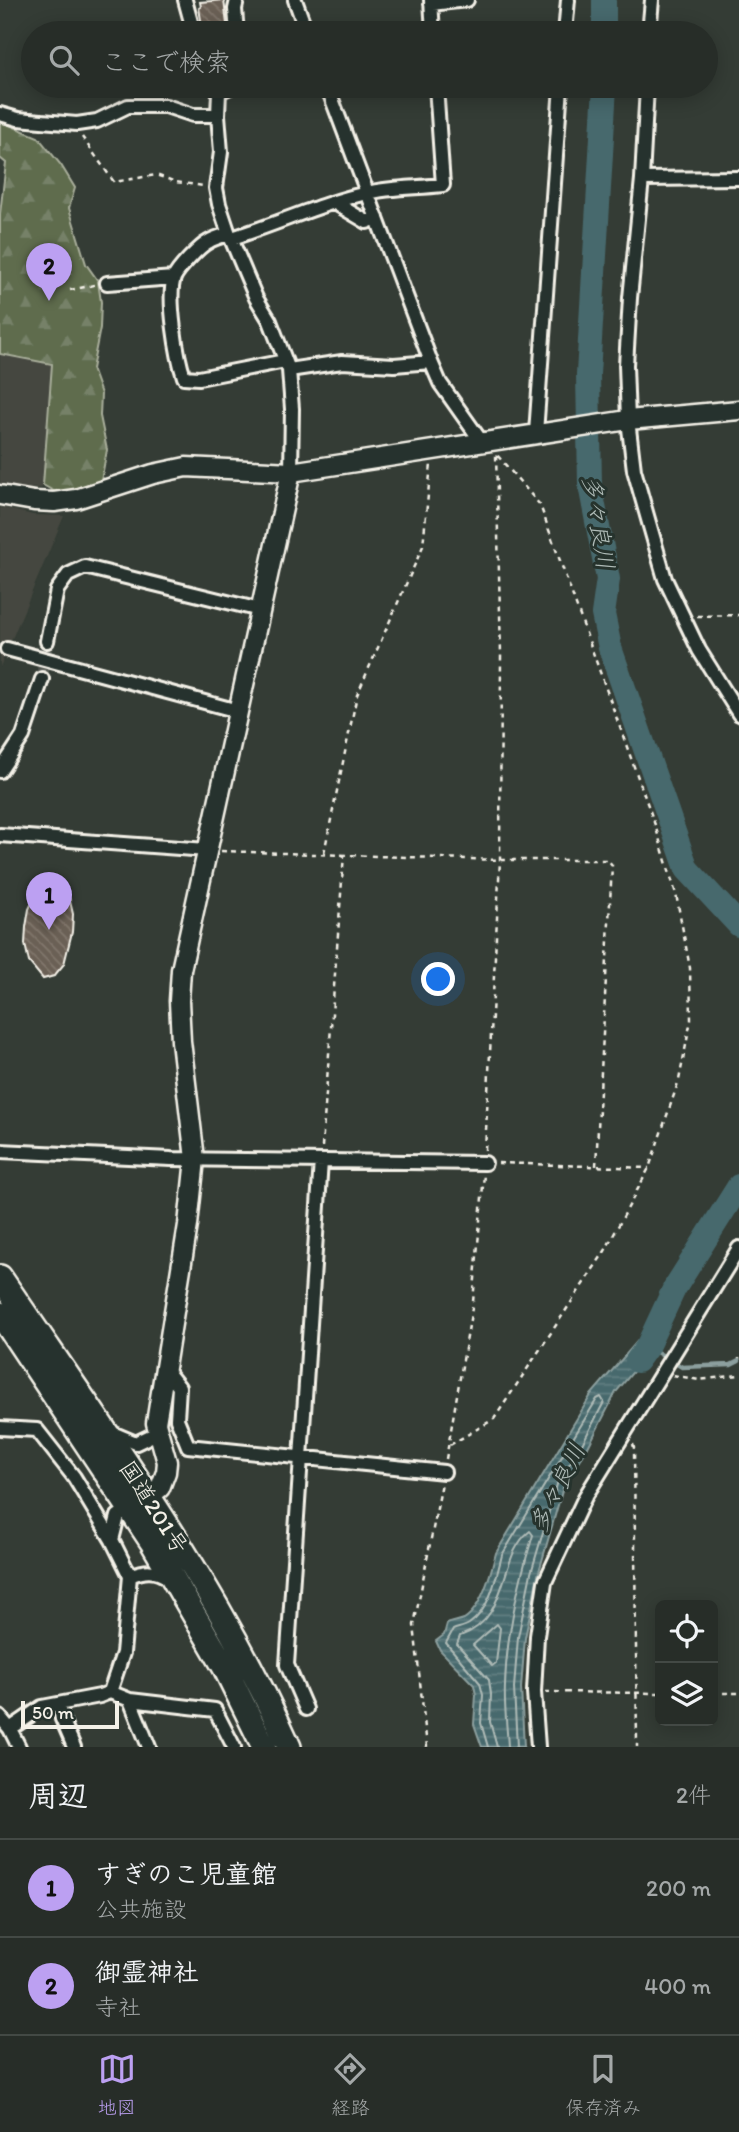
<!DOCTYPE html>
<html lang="ja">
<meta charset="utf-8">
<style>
body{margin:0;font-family:Itim,"Klee One",sans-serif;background:#2f3530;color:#f1f3f6}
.controls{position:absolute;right:21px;bottom:21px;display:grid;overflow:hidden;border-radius:10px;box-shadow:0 4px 18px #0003}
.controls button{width:63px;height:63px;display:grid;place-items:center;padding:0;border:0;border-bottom:2px solid #434945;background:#272d28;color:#f1f3f6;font:35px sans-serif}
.scale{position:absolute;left:21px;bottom:18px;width:98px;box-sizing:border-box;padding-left:7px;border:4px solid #f4f1e8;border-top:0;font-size:19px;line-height:24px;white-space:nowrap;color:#f4f1e8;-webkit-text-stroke:5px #26332d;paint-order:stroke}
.you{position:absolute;left:439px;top:980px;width:24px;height:24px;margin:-18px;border:5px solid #fff;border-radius:50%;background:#1a73e8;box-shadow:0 0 0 10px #1a73e833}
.badge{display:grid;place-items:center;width:46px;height:46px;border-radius:50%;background:#bca0f2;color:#111;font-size:23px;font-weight:700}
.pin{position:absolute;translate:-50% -58px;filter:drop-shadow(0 2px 4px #0008)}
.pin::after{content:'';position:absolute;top:37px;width:24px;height:21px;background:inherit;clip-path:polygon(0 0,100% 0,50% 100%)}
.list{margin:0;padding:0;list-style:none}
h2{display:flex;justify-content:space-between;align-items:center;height:91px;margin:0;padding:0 28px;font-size:30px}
h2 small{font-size:23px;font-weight:400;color:#a4a8a8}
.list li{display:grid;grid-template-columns:46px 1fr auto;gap:21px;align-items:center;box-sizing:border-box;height:98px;padding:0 28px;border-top:2px solid #434945}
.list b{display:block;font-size:26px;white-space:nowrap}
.list p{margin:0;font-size:23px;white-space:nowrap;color:#a4a8a8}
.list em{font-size:23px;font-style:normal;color:#a4a8a8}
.icon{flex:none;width:38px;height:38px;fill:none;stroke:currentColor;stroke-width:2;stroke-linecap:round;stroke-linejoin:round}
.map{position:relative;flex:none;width:739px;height:1747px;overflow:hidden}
.search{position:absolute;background:#272d28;box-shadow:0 4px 18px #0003;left:21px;right:21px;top:21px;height:77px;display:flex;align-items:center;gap:18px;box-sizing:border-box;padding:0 24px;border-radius:38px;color:#a4a8a8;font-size:26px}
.sheet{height:287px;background:#272d28}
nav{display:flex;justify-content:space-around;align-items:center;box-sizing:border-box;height:98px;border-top:2px solid #434945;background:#272d28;font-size:19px;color:#a4a8a8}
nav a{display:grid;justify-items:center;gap:4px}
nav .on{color:#bca0f2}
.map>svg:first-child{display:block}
</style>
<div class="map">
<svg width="739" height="1747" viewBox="0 0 739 1747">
<defs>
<pattern id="forest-firs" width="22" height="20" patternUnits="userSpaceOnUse" patternTransform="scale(1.75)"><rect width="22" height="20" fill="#5e6c4e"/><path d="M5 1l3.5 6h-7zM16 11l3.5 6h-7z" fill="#768168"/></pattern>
<pattern id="water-rules" width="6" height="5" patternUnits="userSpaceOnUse" patternTransform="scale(1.75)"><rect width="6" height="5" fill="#47696d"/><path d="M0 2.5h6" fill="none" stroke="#627f82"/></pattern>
<pattern id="building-back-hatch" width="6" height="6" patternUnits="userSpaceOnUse" patternTransform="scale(1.75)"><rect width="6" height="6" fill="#6b6055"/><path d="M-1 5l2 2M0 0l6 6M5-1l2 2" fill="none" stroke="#81776d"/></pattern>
</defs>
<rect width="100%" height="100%" fill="#343c35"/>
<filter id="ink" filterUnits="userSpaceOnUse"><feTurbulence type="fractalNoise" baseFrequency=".0143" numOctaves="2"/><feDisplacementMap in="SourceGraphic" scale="14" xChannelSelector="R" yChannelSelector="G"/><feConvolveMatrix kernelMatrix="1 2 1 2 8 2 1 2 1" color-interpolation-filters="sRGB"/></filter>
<g filter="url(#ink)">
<path fill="#44473f" d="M0 354 52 363 42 488 27 489 0 483Z
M0 507 33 515 64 516 0 667Z"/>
<path fill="url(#forest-firs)" stroke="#a9ae9b" stroke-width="2" d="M0 121 38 137 61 165 75 188 69 208 86 264 98 281 101 302 100 328 92 369 101 394 100 416 107 450 101 481 82 490 59 494 43 485 52 364 0 354V214L6 163 0 158Z"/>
<path fill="url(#water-rules)" stroke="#8c9f9e" stroke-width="2" d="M647 1330 662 1337 616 1392 586 1451 564 1484 538 1575 525 1638 521 1688 524 1747H482L474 1724 476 1695 474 1685 440 1650 436 1641 444 1635 447 1624C452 1622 459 1621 464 1619 482 1608 491 1572 496 1553L591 1395Z"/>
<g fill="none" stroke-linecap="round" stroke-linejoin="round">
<path stroke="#afbbb7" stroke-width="2" d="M497 1624 500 1628 496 1663 492 1666 473 1645Z
M488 1747 481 1723 483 1695 480 1683 446 1643 453 1630C458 1628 464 1627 469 1624 490 1610 496 1578 502 1555L597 1399 601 1397 604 1402 580 1448 558 1481 531 1573 518 1637 514 1688 517 1747
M497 1747 490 1722 491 1694 489 1680 457 1644 460 1636C512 1618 497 1556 530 1531L533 1535C518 1584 506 1635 505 1686 504 1706 507 1727 508 1747"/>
<path stroke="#8c9f9e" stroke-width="4.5" d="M648 1347 682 1367 731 1365 739 1361"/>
<path stroke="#47696d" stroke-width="24" d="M604 0V33
M605 86 588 374 590 485 608 579 603 614 610 648 687 869 739 925
M637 1361 647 1347 674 1289 739 1186"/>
</g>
<path fill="url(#building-back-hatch)" stroke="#f4f1e8" stroke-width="2" d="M224 0 228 33 203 32 199 8 201 7 200 2Z
M50 880 59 882 69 897 73 914 72 932 64 964 54 976 43 979 29 962 25 944 26 927 29 909 38 890Z"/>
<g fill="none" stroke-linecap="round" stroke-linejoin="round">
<path stroke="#515750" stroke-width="12" stroke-dasharray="12 6" stroke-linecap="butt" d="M42 679 47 641"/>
<defs>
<path id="street" d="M185 0 194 33
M295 0 307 33
M431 0 433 33
M431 4 467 0
M237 33 235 9 237 0
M565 33 568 0
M649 33 652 0
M216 86 219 92 218 115 221 152 216 188 219 204 229 234 256 298 270 321 289 370 292 409 291 472
M327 86 431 362 440 383 481 441
M647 86 642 179 630 298 626 365 628 420 634 470 665 579 699 650 739 714
M219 92 232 86
M0 114 18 119 77 124 97 121 128 106H166L193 115H218
M642 179 739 178
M335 203 367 222 377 218
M229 234C222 236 214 238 208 242 200 246 177 270 174 278 167 297 177 357 184 377L199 378 285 361
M232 238C278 224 321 203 367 193 391 187 418 188 443 185L436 86
M107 283 174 278
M289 370 342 362 394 365 431 362
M536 433 561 86
M47 641 57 590 68 575 85 567 260 610
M7 649 238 711
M0 771 23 736 42 679
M0 835 207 850
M0 1151 171 1159 485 1163
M164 1368 179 1387 177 1419 188 1446 444 1472
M0 1428 37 1430 74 1477 112 1540
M110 1432 136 1443 157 1433
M130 1576C145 1570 154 1569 168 1578
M110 1692 130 1700 149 1747
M130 1700 215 1710 234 1747
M59 1704 62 1719 74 1747
M306 1709 287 1665 321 1161
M0 1717 10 1729 19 1747
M10 1729 42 1707 100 1696 110 1692 123 1653 130 1576 112 1540 118 1516 130 1508
M538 1747 534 1692 537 1636 545 1582 585 1497 739 1248"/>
<path id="secondary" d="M0 495 34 501 54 502 76 499 153 474 186 467 291 472 628 420 739 410
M140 1503 160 1488 166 1472 167 1462 156 1423 188 1225 195 1159 181 1041 179 1001 181 970 291 472"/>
<path id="highway" d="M0 1277C103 1429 214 1579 289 1747
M0 1314 152 1542 225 1668 264 1747"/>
</defs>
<use href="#street" stroke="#f4f1e8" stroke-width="18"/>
<use href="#secondary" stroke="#f4f1e8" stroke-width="23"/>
<use href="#highway" stroke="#f4f1e8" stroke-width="28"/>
<path stroke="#f4f1e8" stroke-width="2.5" stroke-dasharray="5 5" stroke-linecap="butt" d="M82 137 114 182 156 175 176 182 203 186
M70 290 94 285
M697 616 739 615
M221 851 500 860H608L612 865 596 1166
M324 853 357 695 423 546 431 464
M322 1147 344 854
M485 1150 500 860 501 654 496 454
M498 1163 649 1168
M739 1358V1359
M673 1375 699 1380 739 1375
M633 1444 634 1448 637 1747
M450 1445 494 1419 605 1251 649 1168 679 1080 691 1020 690 968 676 894 655 825 540 505 497 455
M446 1459 473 1302 484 1174
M545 1692 660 1693
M713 1693H739
M427 1747 414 1625 442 1483"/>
<use href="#street" stroke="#26332d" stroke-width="12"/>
<use href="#secondary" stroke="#26332d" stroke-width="18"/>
<use href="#highway" stroke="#26332d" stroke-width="23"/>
</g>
</g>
<g text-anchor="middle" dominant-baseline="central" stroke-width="6" stroke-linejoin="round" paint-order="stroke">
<g font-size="23" fill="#f4f1e8" stroke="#26332d">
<text transform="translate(154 1507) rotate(57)">国道201号</text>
</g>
<g font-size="24" font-style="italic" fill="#afbbb7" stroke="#26332d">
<text transform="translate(599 522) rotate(81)">多々良川</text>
<text transform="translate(557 1488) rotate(-64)">多々良川</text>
</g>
</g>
</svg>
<div class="controls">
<button><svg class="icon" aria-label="locate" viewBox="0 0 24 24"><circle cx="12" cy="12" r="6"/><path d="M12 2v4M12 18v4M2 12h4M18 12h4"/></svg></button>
<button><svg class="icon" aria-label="layers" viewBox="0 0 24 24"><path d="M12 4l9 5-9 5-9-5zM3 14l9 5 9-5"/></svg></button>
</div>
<div class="scale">50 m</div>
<div class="you"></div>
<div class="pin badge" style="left:49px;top:930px">1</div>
<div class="pin badge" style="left:49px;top:301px">2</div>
<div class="search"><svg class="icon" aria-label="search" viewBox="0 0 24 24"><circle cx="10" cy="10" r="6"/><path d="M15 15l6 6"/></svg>ここで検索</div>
</div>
<section class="sheet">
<h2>周辺<small>2件</small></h2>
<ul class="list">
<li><span class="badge">1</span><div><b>すぎのこ児童館</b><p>公共施設</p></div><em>200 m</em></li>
<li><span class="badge">2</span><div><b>御霊神社</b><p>寺社</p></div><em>400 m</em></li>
</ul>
</section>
<nav>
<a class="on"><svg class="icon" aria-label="map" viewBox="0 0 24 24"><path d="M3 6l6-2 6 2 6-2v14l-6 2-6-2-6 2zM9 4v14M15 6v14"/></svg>地図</a>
<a><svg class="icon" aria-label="directions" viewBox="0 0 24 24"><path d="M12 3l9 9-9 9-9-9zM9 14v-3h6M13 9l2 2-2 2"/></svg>経路</a>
<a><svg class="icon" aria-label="saved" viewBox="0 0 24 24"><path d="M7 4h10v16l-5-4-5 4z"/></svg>保存済み</a>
</nav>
